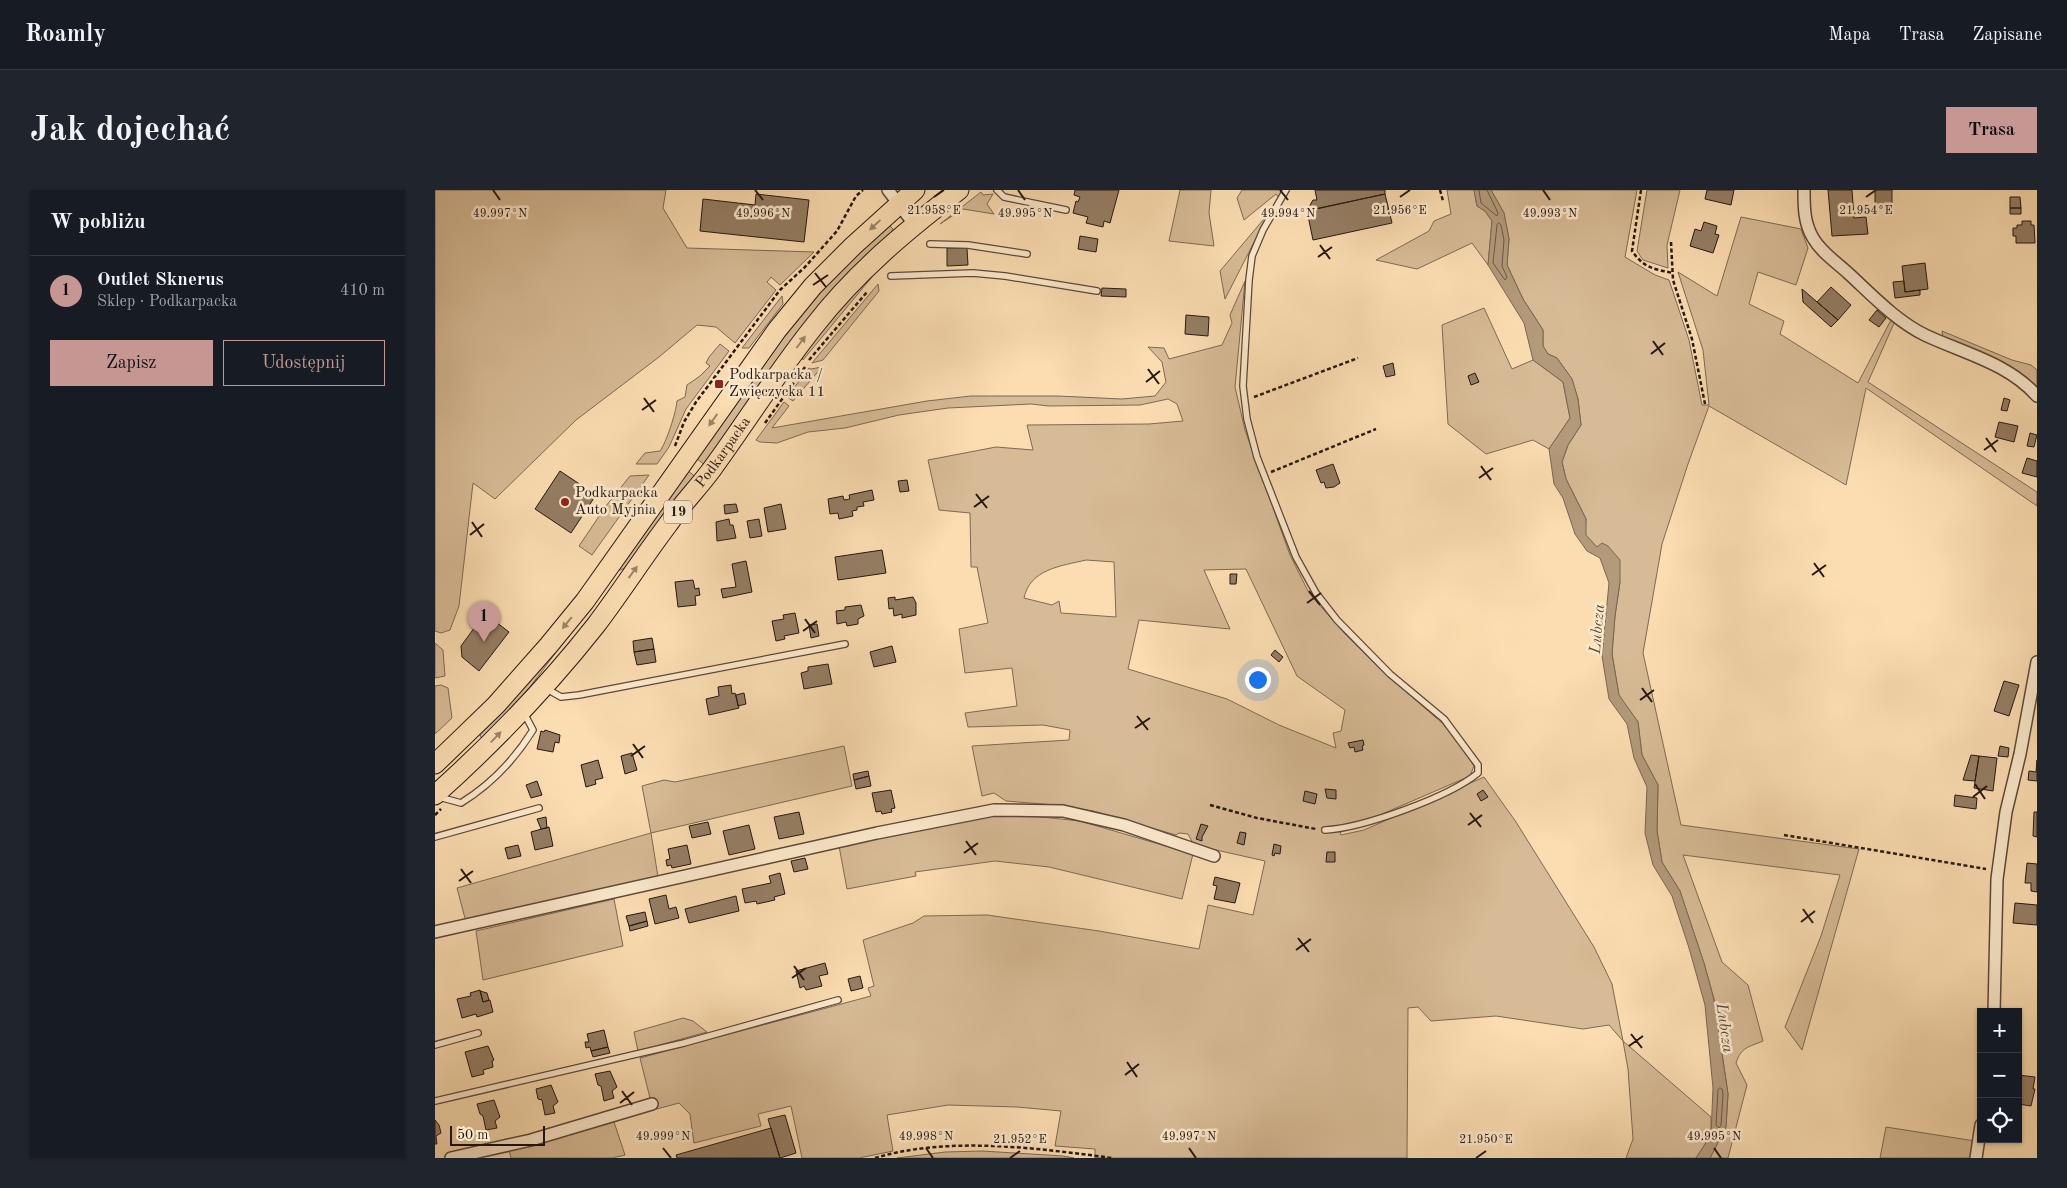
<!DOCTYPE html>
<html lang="pl">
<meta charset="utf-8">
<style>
body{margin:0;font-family:"Old Standard TT",serif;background:#20242c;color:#f1f3f6}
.controls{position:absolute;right:15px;bottom:15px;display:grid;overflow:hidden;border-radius:0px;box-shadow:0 1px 4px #0004}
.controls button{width:45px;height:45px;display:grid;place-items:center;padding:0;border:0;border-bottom:1px solid #363941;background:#171b24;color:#f1f3f6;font:25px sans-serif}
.scale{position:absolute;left:15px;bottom:12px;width:95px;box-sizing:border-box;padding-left:5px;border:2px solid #261710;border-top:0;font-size:14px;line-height:18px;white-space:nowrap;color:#261710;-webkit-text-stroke:4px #fce9cc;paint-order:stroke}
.you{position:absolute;left:822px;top:489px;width:18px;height:18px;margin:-12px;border:4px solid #fff;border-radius:50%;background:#1a73e8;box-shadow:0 0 0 8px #1a73e833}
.badge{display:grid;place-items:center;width:32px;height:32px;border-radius:50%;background:#c59692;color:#111;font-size:16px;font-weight:700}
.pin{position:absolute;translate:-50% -41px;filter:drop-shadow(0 1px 2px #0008)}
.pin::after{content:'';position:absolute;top:26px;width:18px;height:15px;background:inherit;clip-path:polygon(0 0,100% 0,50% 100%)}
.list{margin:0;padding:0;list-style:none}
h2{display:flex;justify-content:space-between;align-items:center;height:65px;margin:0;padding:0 20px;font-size:21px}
h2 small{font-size:16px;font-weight:400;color:#9ea1a6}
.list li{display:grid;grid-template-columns:32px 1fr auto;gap:15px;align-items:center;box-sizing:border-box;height:70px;padding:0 20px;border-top:1px solid #363941}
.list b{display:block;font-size:19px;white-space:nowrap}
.list p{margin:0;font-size:16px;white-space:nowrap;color:#9ea1a6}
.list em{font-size:16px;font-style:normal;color:#9ea1a6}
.actions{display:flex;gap:10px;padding:15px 20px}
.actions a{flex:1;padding:11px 0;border:1px solid #c59692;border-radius:0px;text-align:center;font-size:18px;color:#c59692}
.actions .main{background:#c59692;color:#111}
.icon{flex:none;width:28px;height:28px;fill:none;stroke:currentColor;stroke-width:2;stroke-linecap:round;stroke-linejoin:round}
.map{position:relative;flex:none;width:1602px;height:968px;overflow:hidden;border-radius:0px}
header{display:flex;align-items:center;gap:30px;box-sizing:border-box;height:70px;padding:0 25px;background:#171b24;border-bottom:1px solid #363941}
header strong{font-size:24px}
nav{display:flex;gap:28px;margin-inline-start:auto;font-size:18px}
.intro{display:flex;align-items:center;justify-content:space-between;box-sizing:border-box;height:120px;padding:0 30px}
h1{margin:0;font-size:35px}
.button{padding:12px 22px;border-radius:0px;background:#c59692;color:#111;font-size:18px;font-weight:700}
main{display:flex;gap:30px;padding:0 30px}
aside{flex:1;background:#171b24;border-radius:0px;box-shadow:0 1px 4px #0004}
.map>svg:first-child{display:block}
</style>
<header>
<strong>Roamly</strong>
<nav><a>Mapa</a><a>Trasa</a><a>Zapisane</a></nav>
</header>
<div class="intro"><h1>Jak dojechać</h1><a class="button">Trasa</a></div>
<main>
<aside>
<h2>W pobliżu<small></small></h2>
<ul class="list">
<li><span class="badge">1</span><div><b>Outlet Sknerus</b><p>Sklep · Podkarpacka</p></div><em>410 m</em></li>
</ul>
<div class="actions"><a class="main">Zapisz</a><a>Udostępnij</a></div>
</aside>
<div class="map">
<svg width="1602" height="968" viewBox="0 0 1602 968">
<rect width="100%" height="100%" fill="#fbddb1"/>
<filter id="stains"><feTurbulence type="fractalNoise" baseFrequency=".004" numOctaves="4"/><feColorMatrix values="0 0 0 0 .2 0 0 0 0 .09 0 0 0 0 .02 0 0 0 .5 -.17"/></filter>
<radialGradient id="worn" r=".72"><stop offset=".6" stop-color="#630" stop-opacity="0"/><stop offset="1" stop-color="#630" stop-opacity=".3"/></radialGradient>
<path fill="#d7bb96" stroke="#7e6953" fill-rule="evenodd" d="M0 0H231L228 18 252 58 379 62 345 95 336 87 332 92 341 100 300 153 281 137 262 135 224 167 141 230 60 309 38 293 24 416 15 440 6 443 0 441Z
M745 0H776L774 23 779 56 734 51Z
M807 0H847L844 8 841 4 809 30 802 8Z
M1012 0H1039L1042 16 1050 21 1057 31 1053 75 1037 53 982 79 941 70 994 41 999 31 1016 24Z
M1056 0H1202L1190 67 1220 85 1234 90 1254 150 1267 215H1274L1268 160 1243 82 1282 106 1306 27 1366 39 1373 58 1361 95 1323 82 1314 114 1349 131 1345 144 1423 193 1457 128 1460 131 1433 192 1602 302V316L1431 198 1411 295 1274 216 1253 274 1227 354 1208 463 1246 635 1424 659 1367 860 1350 837 1386 746 1405 685 1248 665 1287 772 1313 795 1328 851C1314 857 1306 857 1301 873L1312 895 1293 968H1275L1291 937 1293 904 1279 809 1269 773 1245 701 1227 672 1222 641 1223 595 1207 565 1203 532 1184 506 1177 464 1180 426 1185 392 1162 357 1150 345 1151 329 1131 289 1127 272 1133 255 1146 235 1143 209 1137 189 1122 168 1113 164 1108 156V140L1088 109 1072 75 1074 49 1069 23Z
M1212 0H1245L1232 55 1233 78 1208 70 1202 61Z
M546 2 548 5 558 4 552 14 559 24 528 19 505 34Z
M834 23 790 109 785 81Z
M454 35 458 39 455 45 271 276 261 268 366 124 400 85Z
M432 87H437L368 170 366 164Z
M810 91 800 197 810 240 855 365 874 403 909 443 946 480 1007 533 1023 552 1039 576 1035 586 938 628 904 636 906 645 929 640 1049 587 1081 632 1159 757 1177 794 1188 851 1276 927V945L1261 968H1191L1198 949 1193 879 1188 851 1174 835 1148 839 1061 826 996 831 983 817 973 818 972 968H660V959L620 956 626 921 582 917 513 915 452 925 458 961 424 968H367L356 916 323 924 326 936 259 953 255 924 244 913 218 920 205 868 436 806 433 798 439 796 428 750 478 733 489 726 552 725 664 741 764 759 773 715 818 725 830 671 759 655 753 644 744 643 741 645 658 621 619 615 571 611 559 603 547 606 537 556 634 550 635 540 608 535 533 537 530 523 582 516 577 478 530 483 524 439 553 433 542 377H536L535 323 504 320 493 270 561 257 598 260 592 235 714 234 748 231 742 214 733 209 705 215 614 216 596 214 513 218 464 225 410 238 373 242 342 253 325 252 321 250 349 212 354 216 337 238 492 211 536 206H623L687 209 720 206 731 192 727 172 713 157 729 158 734 169 787 155 797 133 795 125ZM651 370 679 372 681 427 626 423 624 411 617 415 589 408C595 379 626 376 651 370ZM811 379 862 486 910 520 906 541 898 543 901 558 844 535 792 509 693 479 704 430 795 439 769 380Z
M443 94 444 101 388 170 377 173Z
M347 106 348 114 314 158H307Z
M1049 118 1077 179 1098 170 1128 192 1135 228 1114 259 1098 250 1051 264 1013 234 1007 135Z
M1507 141 1577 170 1596 175 1602 180V201L1508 149Z
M285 154 294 161 251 219 234 257 222 274H201L210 263 225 261C231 253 241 223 242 211L250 207 252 195 265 186 275 176 271 173 274 167Z
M387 177 358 211 352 207 374 178 376 179Z
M252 280 262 288 193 377 182 381Z
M214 285 157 365 144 356 171 316 195 286Z
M143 433 83 513 47 550 44 542Z
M0 453 8 460 10 486 0 488Z
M6 495 13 498 17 528 0 544V496Z
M409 556 417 596 216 643 223 687 31 732 22 698 216 643 207 596 229 590 240 592Z
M568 623 645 631 758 664 747 709 614 677 560 671 480 682 481 686 412 699 404 656Z
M179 709 188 756 48 790 41 741Z
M248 828 258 831 272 842 203 861 199 842Z
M179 932 190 965 177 968H76L74 960Z
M1451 937 1540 951 1537 968H1445Z
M547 961 628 966 639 968H462L510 962Z"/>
<path fill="#b39a7a" stroke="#7b6650" d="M1039 0H1056L1069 23 1074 49 1072 75 1088 109 1108 140V156L1113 164 1122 168 1137 189 1143 209 1146 235 1133 255 1127 272 1131 289 1151 329V345L1162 357 1167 353 1173 356 1185 370V392L1180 426 1177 464 1184 505 1203 532 1207 565 1223 595 1222 641 1227 672 1245 701 1269 773 1279 810 1293 904 1291 937 1275 968H1261L1276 945 1278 898 1270 815 1254 758 1237 706 1218 675 1210 643 1212 597 1199 568 1192 534 1174 509 1167 466 1174 393 1165 368 1152 361 1140 344 1128 308 1119 294 1114 259 1135 228 1128 192 1098 170 1089 133 1053 75 1057 31 1050 21 1042 16Z"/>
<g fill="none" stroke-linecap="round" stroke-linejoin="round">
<path stroke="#6c5845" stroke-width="1" d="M1044 0 1046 13 1062 26 1063 23 1052 0
M1064 33 1066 35 1069 50 1067 76 1072 87 1070 90 1058 73 1062 35Z
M1285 898 1287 899 1288 904 1286 935 1284 938 1281 935 1283 900Z"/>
</g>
<path fill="#957e64" stroke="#261710" d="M640 0H684L675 33 669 31 668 37 651 33 653 27 638 23 641 11 643 12 645 7 639 5Z
M880 0H950V4L875 20 874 17 878 10H882Z
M1272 0H1299L1296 15 1270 9Z
M1393 0H1417L1419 28 1431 27 1433 44 1397 46Z
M1440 0H1457V17H1440Z
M321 4 374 10 369 52 265 41 268 9 320 15Z
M950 4 957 33 878 50 872 21Z
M1575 7H1585L1586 18H1575Z
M1575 18H1586V24H1575Z
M1587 31H1596V35H1599L1600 53H1581V46H1578V38H1582V35H1587Z
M1269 32 1282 36 1280 44 1284 45 1278 63 1255 56 1260 39 1266 41Z
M645 46 663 49 661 62 643 59Z
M512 58H532L533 75 512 76Z
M1490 73 1493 99 1470 102 1467 76Z
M1469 91 1470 102 1485 100V105L1460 108 1458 92Z
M1396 97 1416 115 1403 130 1382 112Z
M667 98 691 99V107L666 106Z
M1367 99 1403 130 1396 137 1368 112Z
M1442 120 1451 128 1444 137 1434 130Z
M751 125 774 127 773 146 750 144Z
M958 173 960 185 951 187 948 176Z
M1040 183 1044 192 1036 195 1033 186Z
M1569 208 1575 210 1572 221 1566 220Z
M1564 232 1583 236 1579 252 1560 247Z
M1595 243 1602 245 1599 257 1592 256Z
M1592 268 1602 271V287L1587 283Z
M898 274 905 293 899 297 891 298 889 292 886 293 881 280Z
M125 281 161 305 136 343 100 319Z
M472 290 474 301 465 302 463 291Z
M437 300 439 310 428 312 429 316 422 317V320L417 321 418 326 404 329 403 323 395 324 393 309 408 306 409 310 415 309 414 305Z
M301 314 303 322 290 324 289 315Z
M346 314 351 339 333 342 329 318Z
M294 329 295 335H298L301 348 282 351 281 332Z
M324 329 327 346 315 348 312 331Z
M447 360 451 383 403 390 400 367Z
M311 371 317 402 288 408 286 399 301 397 297 374Z
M795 384H802L801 394H795Z
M258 390 260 399 264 398V400L265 405 260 406 261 415 243 417 240 392Z
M460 407V410L478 407 481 413V425L467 428V424L459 426 458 418 454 419 453 408Z
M426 415 429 426 423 429V434L412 436 411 432 402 434 401 421 410 420V417Z
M360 423 364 443 349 446 350 449 341 451 337 431 349 429 348 425Z
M57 429 74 442 44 481 27 467 26 456 45 430Z
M382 434 384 446 376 448 374 435Z
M217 448 219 459 199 462 198 451Z
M457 456 461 472 439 477 435 462Z
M219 459 221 472 202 475 199 462Z
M840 460 848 467 844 472 836 465Z
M393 474 397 494 369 499 366 483 373 481V477Z
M1569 491 1584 495 1574 526 1559 521Z
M296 495 297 504 300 503 304 518 274 525 271 509 284 506 283 497Z
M309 503 311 514 303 516 301 505Z
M110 540 125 545 124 553 120 552 118 562 102 559 106 541 109 542Z
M928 550 929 555 927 556 928 560 920 562 919 557 915 558 913 553Z
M1565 556 1574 558 1573 567 1563 566Z
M197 563 202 580 190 584 186 566Z
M1536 565 1544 566 1540 591 1528 590Z
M1544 566 1562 568 1558 601 1539 598Z
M163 570 168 588 160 590 161 594 151 597 146 575Z
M1602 570V591L1593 590 1594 581 1601 582Z
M433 581 434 586 419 590 418 584Z
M434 586 436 596 421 599 419 590Z
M102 591 107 605 96 608 91 595Z
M890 599 901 600V609L892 608Z
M456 600 460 618 456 619 457 622 447 624 446 621 441 622 437 603Z
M1048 600 1053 607 1046 611 1042 604Z
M870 601 882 604 880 614 868 611Z
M1520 605 1542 608 1541 619 1519 616Z
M364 622 369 644 344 649 339 627Z
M1599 622H1602V647L1598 646Z
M111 627 112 638 106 639 102 629Z
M273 632 276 644 257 648 254 636Z
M766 634 773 636 767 647V651L761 649Z
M314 635 320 659 294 665 288 641Z
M114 637 118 656 100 660 96 642Z
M805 642 811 643 809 655 802 653Z
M839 654 846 656 845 664 840 663 839 666 837 665Z
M83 655 86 666 73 669 70 658Z
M252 655 256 674 237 678 236 675 232 676 231 670 235 669 233 659Z
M892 662H900V672H891Z
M370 668 373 679 359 682 356 671Z
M1592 673 1602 674V702L1596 701V693H1590Z
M345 683 350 704 339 707 340 710 322 714 321 711 310 713 307 699 336 693 334 686Z
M780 687 805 693 800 713 779 709 782 696 778 695Z
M231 705 234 719 241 717 244 728 220 734 214 709Z
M301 706 304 721 254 733 250 719Z
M1580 713 1602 715V735L1578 733Z
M210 722 212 731 194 736 191 726Z
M212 731 213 736 195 741 194 736Z
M390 773 393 784 384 786 387 796 371 800 369 796 365 798 361 781Z
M425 786 428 798 416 801 413 789Z
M45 800 48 812 55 810 58 822 42 827 41 824 27 828 22 809 36 806 35 803Z
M45 801 52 803 54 810 48 812Z
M169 840 173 857 156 861 155 857 151 858 150 852H154L152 844Z
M53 856 59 870 57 871 58 877 48 880 49 884 37 887 30 862Z
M173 857 175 863 158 867 156 861Z
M175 881 182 897 177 901 179 908 169 911 166 896 163 895 160 884Z
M1583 885 1600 887 1598 899H1600L1596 916 1583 914Z
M116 895 123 912 118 916 120 923 110 925 107 910 103 909 101 899Z
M59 910 65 927 60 931 62 938 51 940 48 926 45 924 42 914Z
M350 925 361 963 345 968 333 929Z
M0 930 4 935 6 943 1 946 2 954H0Z
M336 938 345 968H242L241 965Z"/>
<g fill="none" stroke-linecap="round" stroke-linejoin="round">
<defs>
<path id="service" d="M562 0 569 7 631 20
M851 0 828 40 817 66 814 90 808 196 812 229 822 267 861 367 881 403 902 430 955 484 1009 529 1043 575V583C1014 607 928 638 890 640
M495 54 533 55 592 64
M456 86 538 83 570 86 662 101
M112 499 126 507 144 505 410 454
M4 607 26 613C55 595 80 569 98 540L89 523
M0 647 104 618
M0 855 43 843
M0 911 249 853 403 810"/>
<path id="minor" d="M453 0 479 34
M1369 0C1369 17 1369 33 1378 48 1386 62 1401 72 1413 83 1436 104 1461 131 1490 145 1528 163 1573 173 1602 206
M0 742 442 643 559 620 628 621 689 635 779 666
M1559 822 1562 689 1571 622 1585 564 1602 472
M16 968 96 950 217 914
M1541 968 1546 935"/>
<g id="trunk">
<path d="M0 574 61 515 114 455 150 411 342 140 378 96 418 56 480 0"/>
<path id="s1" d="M0 605C58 553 113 496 161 435 186 402 209 366 234 333 247 314 263 298 277 279 312 231 343 181 380 135 421 82 472 40 524 0"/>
</g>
</defs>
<use href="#service" stroke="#5b4838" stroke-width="8"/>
<use href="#minor" stroke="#5b4838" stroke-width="14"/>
<use href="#trunk" stroke="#261710" stroke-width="21"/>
<path stroke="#261710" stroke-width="2.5" stroke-dasharray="4 2.5" stroke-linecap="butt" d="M1005 0 1008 11
M1206 0 1197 61C1209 78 1218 79 1238 83
M1236 52 1238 90 1257 149 1270 214
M374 170 432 102
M819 207 923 168
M330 233 370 177
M240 256 249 232 261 212 345 100 370 77 402 41 421 6 428 0
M836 282 941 239
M775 615 822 628 881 639
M0 625 6 619
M1349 645 1551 679
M440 968C513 946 602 958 677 968"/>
<use href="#service" stroke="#fce9cc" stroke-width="5.5"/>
<use href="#minor" stroke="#fce9cc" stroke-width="11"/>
<use href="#trunk" stroke="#fbddb1" stroke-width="19"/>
</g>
<defs><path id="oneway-solid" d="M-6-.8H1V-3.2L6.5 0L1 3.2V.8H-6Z" transform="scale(1.25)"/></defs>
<g fill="#9b8469">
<use href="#oneway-solid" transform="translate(440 35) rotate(137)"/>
<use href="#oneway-solid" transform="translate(366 152) rotate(-53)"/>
<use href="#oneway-solid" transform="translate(278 230) rotate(125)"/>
<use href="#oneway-solid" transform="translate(198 382) rotate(-54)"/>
<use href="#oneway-solid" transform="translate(132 433) rotate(129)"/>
<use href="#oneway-solid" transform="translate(61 547) rotate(-46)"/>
</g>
<path fill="none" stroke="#261710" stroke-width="2" d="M58 0 65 10M320 0 328 10M583 0 590 10M845 0 853 10M1108 0 1115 10M499 7 509 0M965 7 975 0M1431 7 1441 0M885 55 895 69M883 67 897 57M380 83 391 97M378 95 393 85M1218 151 1228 165M1216 164 1230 153M713 179 724 194M711 192 725 181M209 208 219 222M207 220 221 210M1551 248 1561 262M1549 260 1563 250M1046 276 1056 290M1044 288 1058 278M541 304 552 318M539 317 554 306M37 332 47 347M35 345 49 334M1379 373 1389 387M1377 385 1391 375M874 401 885 415M872 413 886 403M370 429 380 443M368 441 382 431M1207 498 1217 512M1205 510 1219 500M702 526 713 540M700 538 715 528M198 554 208 568M196 566 210 556M1540 594 1550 609M1538 607 1552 596M1035 623 1046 637M1033 635 1047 625M531 651 541 665M529 663 543 653M26 679 36 693M24 691 38 681M1368 719 1378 733M1366 732 1380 721M863 748 874 762M861 760 876 749M359 776 369 790M357 788 371 778M1196 844 1207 858M1194 856 1208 846M692 872 702 887M690 885 704 874M187 901 197 915M185 913 199 902M228 958 236 968M491 958 498 968M754 958 761 968M1279 958 1286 968M575 968 585 961M1041 968 1051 961"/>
<g fill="#8f2418" stroke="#fce9cc" stroke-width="2">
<rect x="279" y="189" width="10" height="10" rx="2.5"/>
<circle cx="130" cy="312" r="5"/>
</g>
<g text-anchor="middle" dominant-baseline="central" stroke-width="5" stroke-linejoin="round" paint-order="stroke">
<rect fill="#fce9cc" stroke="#665648" stroke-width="1" x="229" y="310.5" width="28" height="23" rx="4"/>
<g font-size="14" font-weight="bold" fill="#261710">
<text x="243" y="322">19</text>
</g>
<g font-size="15" fill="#261710" stroke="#fce9cc" text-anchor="start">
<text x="294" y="185">Podkarpacka /<tspan x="294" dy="17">Zwięczycka 11</tspan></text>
<text x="140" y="303">Podkarpacka<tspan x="140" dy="17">Auto Myjnia</tspan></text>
</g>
<g font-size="15" fill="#261710" stroke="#fce9cc">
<text stroke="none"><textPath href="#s1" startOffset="449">Podkarpacka</textPath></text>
</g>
<g font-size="16" font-style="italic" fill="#5e4b3a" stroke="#fce9cc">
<text transform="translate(1163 439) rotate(-85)">Lubcza</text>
<text transform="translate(1289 838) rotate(82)">Lubcza</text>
</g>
</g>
<g font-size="12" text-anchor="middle" fill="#261710" stroke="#fce9cc" stroke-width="5" stroke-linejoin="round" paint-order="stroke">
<text x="499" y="24">21.958°E</text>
<text x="965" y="24">21.956°E</text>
<text x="1431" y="24">21.954°E</text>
<text x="65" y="27">49.997°N</text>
<text x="328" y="27">49.996°N</text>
<text x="590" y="27">49.995°N</text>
<text x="853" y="27">49.994°N</text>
<text x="1115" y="27">49.993°N</text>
<text x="228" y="950">49.999°N</text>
<text x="491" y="950">49.998°N</text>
<text x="754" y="950">49.997°N</text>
<text x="1279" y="950">49.995°N</text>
<text x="585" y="953">21.952°E</text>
<text x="1051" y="953">21.950°E</text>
</g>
<rect width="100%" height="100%" filter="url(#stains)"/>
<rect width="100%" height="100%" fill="url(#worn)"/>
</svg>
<div class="controls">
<button>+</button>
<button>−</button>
<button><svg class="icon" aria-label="locate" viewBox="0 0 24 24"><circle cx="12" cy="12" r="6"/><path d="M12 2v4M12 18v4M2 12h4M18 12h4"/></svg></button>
</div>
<div class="scale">50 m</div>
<div class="you"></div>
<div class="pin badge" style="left:49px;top:452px">1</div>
</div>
</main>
